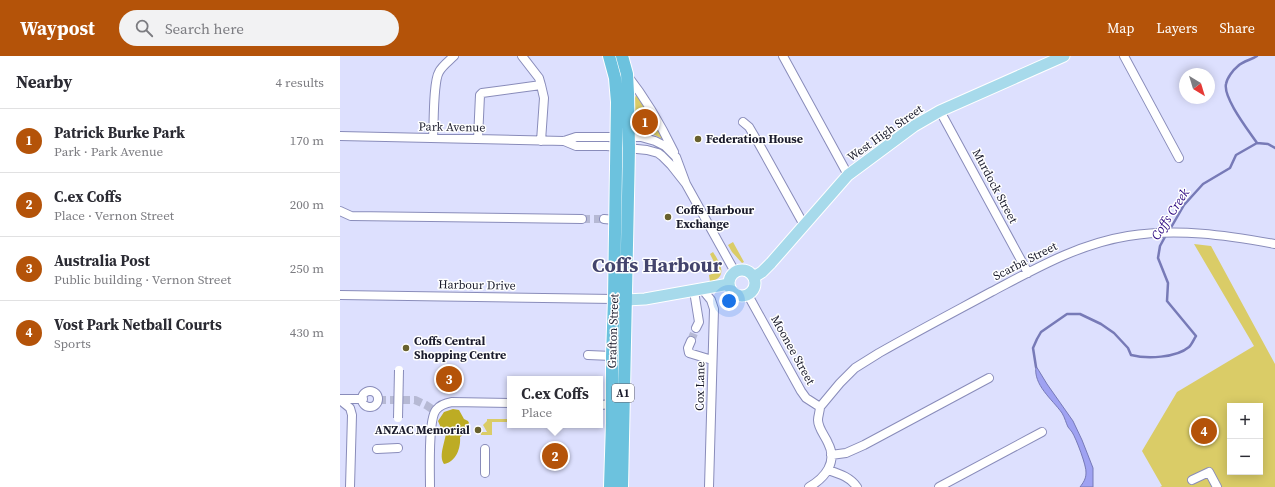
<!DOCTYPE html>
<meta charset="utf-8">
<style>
body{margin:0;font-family:"Source Serif 4",serif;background:#f2f2f3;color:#2b2b33}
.controls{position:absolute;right:12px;bottom:12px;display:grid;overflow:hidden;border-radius:0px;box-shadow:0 2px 10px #0003}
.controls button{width:36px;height:36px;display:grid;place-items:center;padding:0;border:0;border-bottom:1px solid #e1e1e2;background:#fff;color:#2b2b33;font:20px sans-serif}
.compass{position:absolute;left:839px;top:12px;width:36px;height:36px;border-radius:50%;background:#fff;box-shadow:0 2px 10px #0003;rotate:142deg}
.you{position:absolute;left:389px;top:245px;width:14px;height:14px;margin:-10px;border:3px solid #fff;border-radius:50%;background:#1a73e8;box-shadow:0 0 0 6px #1a73e833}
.badge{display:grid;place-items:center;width:26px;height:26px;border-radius:50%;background:#b45309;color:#fff;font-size:13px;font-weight:700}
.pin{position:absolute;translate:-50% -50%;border:2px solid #fff;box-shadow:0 1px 4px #0006}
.popup{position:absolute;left:167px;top:320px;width:96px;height:52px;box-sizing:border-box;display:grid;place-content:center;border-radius:0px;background:#fff;filter:drop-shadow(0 1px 3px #0005);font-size:13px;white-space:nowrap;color:#7c7c81}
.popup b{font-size:15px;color:#2b2b33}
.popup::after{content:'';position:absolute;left:50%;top:100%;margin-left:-8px;border:8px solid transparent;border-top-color:#fff}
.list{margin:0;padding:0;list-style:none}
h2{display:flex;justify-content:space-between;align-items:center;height:52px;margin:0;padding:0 16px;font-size:17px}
h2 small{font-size:13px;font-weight:400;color:#7c7c81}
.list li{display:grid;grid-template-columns:26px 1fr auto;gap:12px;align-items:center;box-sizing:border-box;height:64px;padding:0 16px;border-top:1px solid #e1e1e2}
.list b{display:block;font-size:15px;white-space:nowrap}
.list p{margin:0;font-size:13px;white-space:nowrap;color:#7c7c81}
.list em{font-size:13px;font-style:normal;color:#7c7c81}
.icon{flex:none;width:22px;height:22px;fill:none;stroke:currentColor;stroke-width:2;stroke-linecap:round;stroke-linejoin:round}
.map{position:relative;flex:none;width:935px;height:431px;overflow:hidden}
header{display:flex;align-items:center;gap:24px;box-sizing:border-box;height:56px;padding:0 20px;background:#b45309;color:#fff}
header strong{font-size:19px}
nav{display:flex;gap:22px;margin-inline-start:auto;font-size:14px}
.search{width:280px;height:36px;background:#f2f2f3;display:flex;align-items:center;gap:10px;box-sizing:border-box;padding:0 14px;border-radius:22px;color:#7c7c81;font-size:15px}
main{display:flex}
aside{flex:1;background:#fff}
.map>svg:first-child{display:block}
</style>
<header>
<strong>Waypost</strong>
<div class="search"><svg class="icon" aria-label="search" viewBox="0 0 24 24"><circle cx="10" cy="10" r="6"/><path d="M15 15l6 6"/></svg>Search here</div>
<nav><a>Map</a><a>Layers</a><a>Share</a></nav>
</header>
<main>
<aside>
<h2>Nearby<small>4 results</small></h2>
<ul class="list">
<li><span class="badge">1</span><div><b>Patrick Burke Park</b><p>Park · Park Avenue</p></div><em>170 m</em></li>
<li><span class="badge">2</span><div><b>C.ex Coffs</b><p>Place · Vernon Street</p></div><em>200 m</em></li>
<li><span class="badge">3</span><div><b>Australia Post</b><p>Public building · Vernon Street</p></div><em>250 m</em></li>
<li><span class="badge">4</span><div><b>Vost Park Netball Courts</b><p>Sports</p></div><em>430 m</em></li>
</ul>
</aside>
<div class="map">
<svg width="935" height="431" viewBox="0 0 935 431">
<rect width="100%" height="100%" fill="#dde0fe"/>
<path fill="#dacc67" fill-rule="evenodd" d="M296 39 302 44 324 84 311 77 294 75V45Z
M393 186 404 206 402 207 392 196 388 189Z
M854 188 871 190 935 308V431H820L822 430 802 395 837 336 914 290ZM890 350H920V416H890Z
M373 196C380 207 389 221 370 226L369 219 375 217 377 212 370 198Z
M147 363H170V366H152V379H141V376H147L143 369 147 365Z"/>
<path fill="#bdac24" d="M113 353 119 354 124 363 128 365 129 367 125 377 120 381C121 392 116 406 104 408 98 399 106 385 106 375L101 372 98 365 104 356Z"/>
<path fill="#9fa2f2" stroke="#777ab7" d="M696 310 707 328 733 365 742 384 753 412V431H740C743 427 746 423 746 417 747 411 736 382 732 376 731 374 729 373 728 371 726 367 725 362 722 357 712 343 693 329 696 310Z"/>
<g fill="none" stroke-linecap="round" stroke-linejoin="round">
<path stroke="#777ab7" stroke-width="2.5" d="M917 0C911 4 903 5 898 10 893 14 887 22 886 28 883 42 909 75 917 87
M829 175 844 149 863 128 890 112 896 99 917 87 928 88 935 92
M696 311 693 292 697 283 701 276 727 258H740L761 268 774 277 788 292 791 299C807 303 836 302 849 291 852 288 854 283 856 280L827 245 828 227 818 202 820 190 826 179"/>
<path stroke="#b6b9d4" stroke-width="8" stroke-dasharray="8 4" stroke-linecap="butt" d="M242 163H264
M351 285 356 272
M38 344H75L86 349 95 355"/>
<defs>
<path id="minor" d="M182 0 199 22 201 29
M443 0 508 119
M784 0 839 102
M287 19C306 43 321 69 334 96
M600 55 688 217
M403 66 409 71 419 88 464 169
M0 80 224 85 236 81H301L315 85 325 90 336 101 346 128
M93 82C94 69 93 26 99 16 102 10 109 5 114 0
M138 83 140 39 142 37 201 29 204 42 201 85
M224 85 236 90H267L307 94 318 97 322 100 331 109 346 128 395 216
M0 155 11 160 242 163
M264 163 275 164
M362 233 371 244 374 253 369 431
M354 235 359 266 356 272
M0 239 274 243
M408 239 461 335 466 342 480 351
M351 285 348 292 349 297 372 304
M248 299 272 300
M22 343a8 8 0 1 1 16 0a8 8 0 1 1-16 0Z
M0 343H23
M0 344 10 352 12 359 10 431
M260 349 272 348
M480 351 500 327 515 312 539 297C576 276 614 256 651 236 695 213 738 188 788 180 838 172 885 179 935 188
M37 393 58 392
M491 399 506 397 524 389 649 322
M488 414C500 418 510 421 517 431
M145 417V393
M852 424 869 416 877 431
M90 431C90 416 88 364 96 354 100 349 106 347 112 346L170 347
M469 431C485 422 498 406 488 387 485 380 478 372 478 364 478 360 480 355 480 351
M599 431 702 376"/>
<path id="major" d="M389 227a13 13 0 1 1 26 0a13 13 0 1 1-26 0Z
M414 221 422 216 431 207 508 119 574 70 600 55 724 0
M286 244 305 243 389 228"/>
<path id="highway" d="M269 0 275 22 277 46 274 243 272 300V367L270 431
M282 431 289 92 288 37 287 18 282 0"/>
</defs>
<use href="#minor" stroke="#898cba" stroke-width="10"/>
<use href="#major" stroke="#fff" stroke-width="13"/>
<use href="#highway" stroke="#fff" stroke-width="14"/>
<use href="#minor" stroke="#fff" stroke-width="8"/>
<use href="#major" stroke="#a7daeb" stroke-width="11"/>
<use href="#highway" stroke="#6cc2de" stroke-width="12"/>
<defs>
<path id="minor-bridge" d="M58 362 59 314"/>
</defs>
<use href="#minor-bridge" stroke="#898cba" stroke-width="10" stroke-linecap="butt"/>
<use href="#minor-bridge" stroke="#fff" stroke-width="8"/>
</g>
<g fill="#68612e" stroke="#fff" stroke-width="1.5">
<circle cx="358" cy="83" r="4"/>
<circle cx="328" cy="161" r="4"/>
<circle cx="66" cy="292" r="4"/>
<circle cx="138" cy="374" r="4"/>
</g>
<g text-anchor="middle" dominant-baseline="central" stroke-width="3" stroke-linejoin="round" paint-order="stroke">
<rect fill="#fff" stroke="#5f5f6b" stroke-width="1" x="272" y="328" width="22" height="18" rx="3"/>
<g font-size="11" font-weight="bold" fill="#1a1b2c">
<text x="283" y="337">A1</text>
</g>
<g font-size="12" fill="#1a1b2c" stroke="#fff">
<text transform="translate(112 71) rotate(1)">Park Avenue</text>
<text transform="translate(545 77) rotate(-35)">West High Street</text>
<text transform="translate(655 130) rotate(62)">Murdock Street</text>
<text transform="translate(685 205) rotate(-27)">Scarba Street</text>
<text transform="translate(137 229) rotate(1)">Harbour Drive</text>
<text transform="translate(273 275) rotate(-88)">Grafton Street</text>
<text transform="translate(453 294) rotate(61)">Moonee Street</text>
<text transform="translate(360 330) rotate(-89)">Cox Lane</text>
</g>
<g font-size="12" font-weight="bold" fill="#1a1b2c" stroke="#fff" text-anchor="start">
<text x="366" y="83">Federation House</text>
<text x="336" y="154">Coffs Harbour<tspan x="336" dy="14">Exchange</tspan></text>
<text x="74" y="285">Coffs Central<tspan x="74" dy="14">Shopping Centre</tspan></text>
<text x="130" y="374" text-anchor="end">ANZAC Memorial</text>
</g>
<g font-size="13" font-style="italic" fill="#27007d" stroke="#fff">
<text transform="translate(830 158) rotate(-57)">Coffs Creek</text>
</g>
<g font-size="20" font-weight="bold" fill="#43446d" stroke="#fff">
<text x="317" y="209">Coffs Harbour</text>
</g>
</g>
</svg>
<div class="controls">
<button>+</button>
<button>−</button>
</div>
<svg class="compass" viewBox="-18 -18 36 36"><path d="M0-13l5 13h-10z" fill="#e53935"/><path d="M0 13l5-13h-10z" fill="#7c7c81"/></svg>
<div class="you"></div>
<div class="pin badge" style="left:305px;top:66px">1</div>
<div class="pin badge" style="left:215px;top:400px">2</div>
<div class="popup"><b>C.ex Coffs</b>Place</div>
<div class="pin badge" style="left:109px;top:323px">3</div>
<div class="pin badge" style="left:864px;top:375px">4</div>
</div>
</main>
